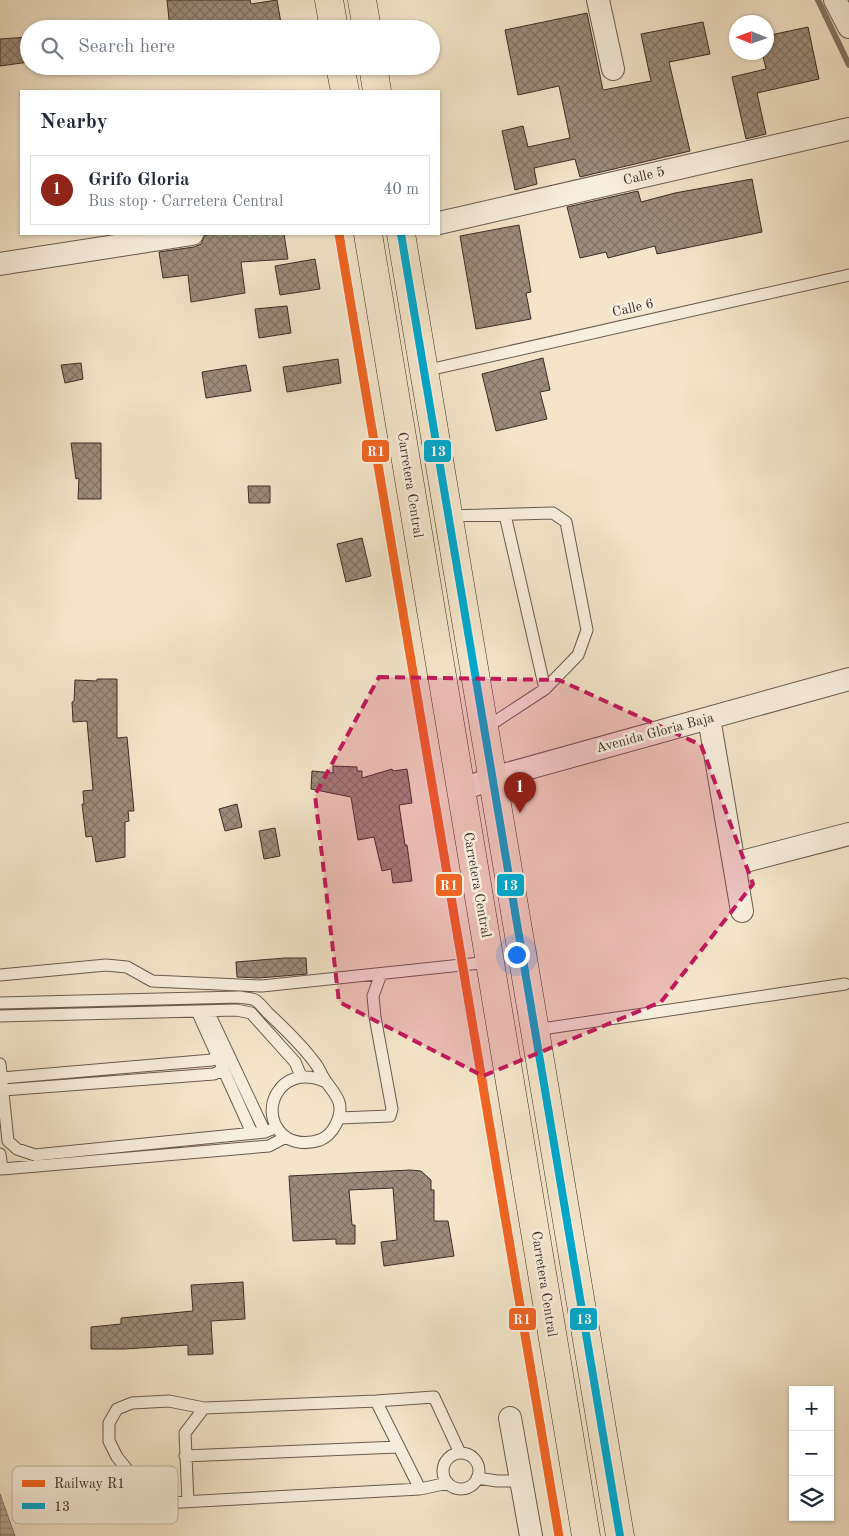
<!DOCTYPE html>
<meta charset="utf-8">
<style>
body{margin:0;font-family:"Old Standard TT",serif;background:#f2f2f3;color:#1f2937}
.controls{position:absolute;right:15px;bottom:15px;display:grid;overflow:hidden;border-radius:0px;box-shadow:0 1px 4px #0004}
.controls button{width:45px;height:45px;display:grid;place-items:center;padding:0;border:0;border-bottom:1px solid #e0e1e3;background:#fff;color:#1f2937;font:25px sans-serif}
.compass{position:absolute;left:729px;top:15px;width:45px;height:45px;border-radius:50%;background:#fff;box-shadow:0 1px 4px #0004;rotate:271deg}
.you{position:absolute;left:516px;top:954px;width:18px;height:18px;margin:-12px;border:4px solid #fff;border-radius:50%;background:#1a73e8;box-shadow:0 0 0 8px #1a73e833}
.badge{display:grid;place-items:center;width:32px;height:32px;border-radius:50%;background:#8f2418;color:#fff;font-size:16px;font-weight:700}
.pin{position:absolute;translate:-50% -41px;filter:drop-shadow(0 1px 2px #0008)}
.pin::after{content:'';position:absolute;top:26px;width:18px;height:15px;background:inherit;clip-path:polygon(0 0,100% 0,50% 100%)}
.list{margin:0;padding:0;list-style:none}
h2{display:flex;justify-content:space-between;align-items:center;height:65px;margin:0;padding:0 20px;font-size:21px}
h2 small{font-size:16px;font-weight:400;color:#747a83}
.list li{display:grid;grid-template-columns:32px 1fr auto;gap:15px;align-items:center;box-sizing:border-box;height:70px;margin:0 10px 10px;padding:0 10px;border:1px solid #e0e1e3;border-radius:0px}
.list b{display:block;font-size:19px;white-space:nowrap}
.list p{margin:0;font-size:16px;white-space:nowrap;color:#747a83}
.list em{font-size:16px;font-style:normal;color:#747a83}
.icon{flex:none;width:28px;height:28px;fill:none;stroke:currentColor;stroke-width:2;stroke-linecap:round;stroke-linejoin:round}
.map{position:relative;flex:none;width:849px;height:1536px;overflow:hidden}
.search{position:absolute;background:#fff;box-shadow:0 1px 4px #0004;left:20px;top:20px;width:420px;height:55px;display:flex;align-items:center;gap:12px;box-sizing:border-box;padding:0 18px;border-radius:28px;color:#747a83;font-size:19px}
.panel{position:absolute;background:#fff;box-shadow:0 1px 4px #0004;left:20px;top:90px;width:420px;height:145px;border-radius:0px}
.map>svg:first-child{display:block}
</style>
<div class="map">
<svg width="849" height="1536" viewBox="0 0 849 1536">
<defs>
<pattern id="water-rules" width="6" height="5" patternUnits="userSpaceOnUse" patternTransform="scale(1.25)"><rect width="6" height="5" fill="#b6a692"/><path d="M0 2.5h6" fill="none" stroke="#958777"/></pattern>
<pattern id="building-cross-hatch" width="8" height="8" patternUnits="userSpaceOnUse" patternTransform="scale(1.25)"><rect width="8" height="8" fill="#9c8c7b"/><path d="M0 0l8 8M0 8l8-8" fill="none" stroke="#807365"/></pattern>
</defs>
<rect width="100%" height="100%" fill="#f4e5ca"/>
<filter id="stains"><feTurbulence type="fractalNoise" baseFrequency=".004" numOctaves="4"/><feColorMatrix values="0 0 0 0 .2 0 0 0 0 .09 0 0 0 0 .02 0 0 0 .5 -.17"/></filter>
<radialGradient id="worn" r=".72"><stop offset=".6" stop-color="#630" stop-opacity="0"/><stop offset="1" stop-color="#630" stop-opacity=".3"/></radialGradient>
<path fill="url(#water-rules)" stroke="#867567" d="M0 1494 15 1536H0Z"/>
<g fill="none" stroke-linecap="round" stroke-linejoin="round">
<path stroke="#867567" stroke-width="6" d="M818 0 849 65"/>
</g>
<path fill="url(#building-cross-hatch)" stroke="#3d2c26" d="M167 0H250L251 4 277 0 282 29H255L254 24 228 29H170Z
M587 13 603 90 651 81 641 34 703 22 710 54 669 62 690 151 580 177 575 159 534 168 537 184 515 190 502 131 523 126 528 147 570 138 559 86 518 95 505 30Z
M808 27 819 79 757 93 766 134 746 139 732 77 766 69 762 52H766V36Z
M29 37V62L0 66V39Z
M752 179 762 232 657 254 655 246 608 258 606 252 580 258 567 207 638 191 641 202 675 193Z
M519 225 531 292 526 293 531 319 476 329 460 236Z
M216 234H284L288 259 241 262 245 293 191 302 188 275 163 278 159 252 194 247 201 244 205 235Z
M315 259 320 289 280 295 275 266Z
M287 306 291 333 259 338 255 309Z
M543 358 550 390 540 392 547 419 496 431 482 374Z
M338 359 341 383 287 392 283 367Z
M81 363 83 379 65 383 61 365Z
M246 365 251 391 206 398 202 372Z
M71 443H101V499H78L79 478 76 479Z
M248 486H270V503H249Z
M362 538 371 576 346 582 337 544Z
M97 679H117V738L127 737 134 811H128L129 821 125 822V857L96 862 92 836 86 837 82 804H84L83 791 93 790 87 721 73 722 72 702 74 701 75 680 97 681Z
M333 766 357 767V771H362V778L392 769 393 771 407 769 412 803 399 805 405 845H407L412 881 393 883 391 869 382 871 374 837 358 840 351 797 311 789 312 771 333 773Z
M237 804 242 827 225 831 219 809Z
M275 828 280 856 264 859 259 831Z
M285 958H306L307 974 259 978 237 977 236 962Z
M410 1170 421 1171 431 1180V1190H434V1221H448L454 1256 384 1266 381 1242 397 1240 393 1188 349 1190 352 1225H355V1244H336V1239L293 1241 289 1176Z
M243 1282 245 1319 211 1321 213 1354 188 1355V1345L124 1349H91V1327L121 1324V1318L193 1311 191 1285Z"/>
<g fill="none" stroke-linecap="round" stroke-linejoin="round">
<defs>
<path id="service" d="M424 371 849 275
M505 515 545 689
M449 516 553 513 566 522 587 630 578 655 545 689 484 729
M0 975 106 965 127 967 152 981 262 986 490 962
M0 1003 239 997C244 998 251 998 255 1000 259 1002 264 1009 268 1013 284 1028 302 1045 315 1063 320 1069 322 1077 327 1083 332 1090 336 1094 339 1102 343 1116 333 1135 320 1140 308 1144 298 1144 287 1138 255 1117 278 1060 326 1082
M197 1011 252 1133
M208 1011 265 1132
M0 1016 236 1010 251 1013 295 1062 301 1076
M535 1030 845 984
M0 1064 8 1141 17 1149 35 1155 265 1132 277 1127
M2 1078 212 1060 217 1055
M3 1090 214 1074 223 1070
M339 1118 390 1116 392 1109 375 1017 373 996 381 974
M0 1154 2 1169 269 1146 286 1137
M376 1401 420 1489
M443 1471a18 18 0 1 1 36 0a18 18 0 1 1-36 0Z
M185 1456 398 1447
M477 1478 497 1481H521
M448 1483 420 1489 163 1503 147 1494 117 1457 109 1441V1423L117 1409 132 1403 169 1401 204 1408 376 1401 434 1397 460 1453
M188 1502 185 1433 204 1408"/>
<path id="minor" d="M598 0 613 69
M835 0 849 27
M439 223 849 129
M0 264 192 234
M709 718 742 911
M461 790 493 778 849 679
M734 864 849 834
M510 1418 531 1536"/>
<path id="trunk" d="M329 0 334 29
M362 0 367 29
M340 66 345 91
M373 66 377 91
M368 234 586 1536
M401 234 620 1536"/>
</defs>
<use href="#service" stroke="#6b5a4f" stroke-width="13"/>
<use href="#minor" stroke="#6b5a4f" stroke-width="24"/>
<use href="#trunk" stroke="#3d2c26" stroke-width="29"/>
<use href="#service" stroke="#f8eedd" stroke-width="11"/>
<use href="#minor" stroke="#f8eedd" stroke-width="22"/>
<use href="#trunk" stroke="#f4e5ca" stroke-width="28"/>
<defs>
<path id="bus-1" d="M401 234 620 1536"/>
</defs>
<use href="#bus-1" stroke="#f8eedd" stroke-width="11"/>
<use href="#bus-1" stroke="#00a9ce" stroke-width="8"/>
<defs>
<path id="rail-1" d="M339 234 559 1536"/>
</defs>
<use href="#rail-1" stroke="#f8eedd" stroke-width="12"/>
<use href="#rail-1" stroke="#f26522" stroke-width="9"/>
</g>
<path fill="#c2185b" fill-opacity="0.2" stroke="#c2185b" stroke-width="4" stroke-dasharray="10 6" stroke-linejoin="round" d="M379 677 559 680 701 745 753 884 661 1002 483 1076 339 1002 315 795Z"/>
<g text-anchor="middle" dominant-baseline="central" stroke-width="5" stroke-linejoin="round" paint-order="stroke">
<g font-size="14" fill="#3d2c26" stroke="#f8eedd">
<text transform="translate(644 176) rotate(-13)">Calle 5</text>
<text transform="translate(633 308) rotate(-13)">Calle 6</text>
<text transform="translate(410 485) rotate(81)">Carretera Central</text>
<text transform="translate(655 733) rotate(-15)">Avenida Gloria Baja</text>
<text transform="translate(477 885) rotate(80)">Carretera Central</text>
<text transform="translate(544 1284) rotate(81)">Carretera Central</text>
</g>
</g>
<rect x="12" y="1466" width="166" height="58" rx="8" fill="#f8eedd" stroke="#c0b4a6" stroke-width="1"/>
<rect x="22" y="1480" width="23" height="7" fill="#f26522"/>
<rect x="22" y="1503" width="23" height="6" fill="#00a9ce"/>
<g font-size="14" fill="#3d2c26">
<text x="54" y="1488">Railway R1</text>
<text x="54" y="1511">13</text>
</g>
<g stroke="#f8eedd" stroke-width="2">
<rect x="361" y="439" width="29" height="24" rx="5" fill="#f26522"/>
<rect x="423" y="439" width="29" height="24" rx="5" fill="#00a9ce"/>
<rect x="435" y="873" width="28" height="24" rx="5" fill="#f26522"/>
<rect x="496" y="873" width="29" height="24" rx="5" fill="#00a9ce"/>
<rect x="569" y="1307" width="29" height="24" rx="5" fill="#00a9ce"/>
<rect x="508" y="1307" width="29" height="24" rx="5" fill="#f26522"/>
</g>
<g font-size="14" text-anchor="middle" font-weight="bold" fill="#fff">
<text x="376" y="456">R1</text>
<text x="438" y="456">13</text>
<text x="449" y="890">R1</text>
<text x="510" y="890">13</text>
<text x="584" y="1324">13</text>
<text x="522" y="1324">R1</text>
</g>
<rect width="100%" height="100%" filter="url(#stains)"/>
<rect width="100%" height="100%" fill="url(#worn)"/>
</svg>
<div class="controls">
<button>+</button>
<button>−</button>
<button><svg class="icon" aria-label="layers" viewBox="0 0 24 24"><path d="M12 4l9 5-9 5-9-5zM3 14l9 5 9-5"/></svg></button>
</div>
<svg class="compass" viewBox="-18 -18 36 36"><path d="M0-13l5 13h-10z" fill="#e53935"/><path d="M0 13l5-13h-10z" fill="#747a83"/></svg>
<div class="you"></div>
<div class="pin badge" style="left:520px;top:813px">1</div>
<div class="search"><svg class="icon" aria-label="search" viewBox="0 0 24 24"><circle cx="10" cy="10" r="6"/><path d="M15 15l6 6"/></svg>Search here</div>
<section class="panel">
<h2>Nearby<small></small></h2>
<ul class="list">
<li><span class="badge">1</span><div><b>Grifo Gloria</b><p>Bus stop · Carretera Central</p></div><em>40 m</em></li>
</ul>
</section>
</div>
